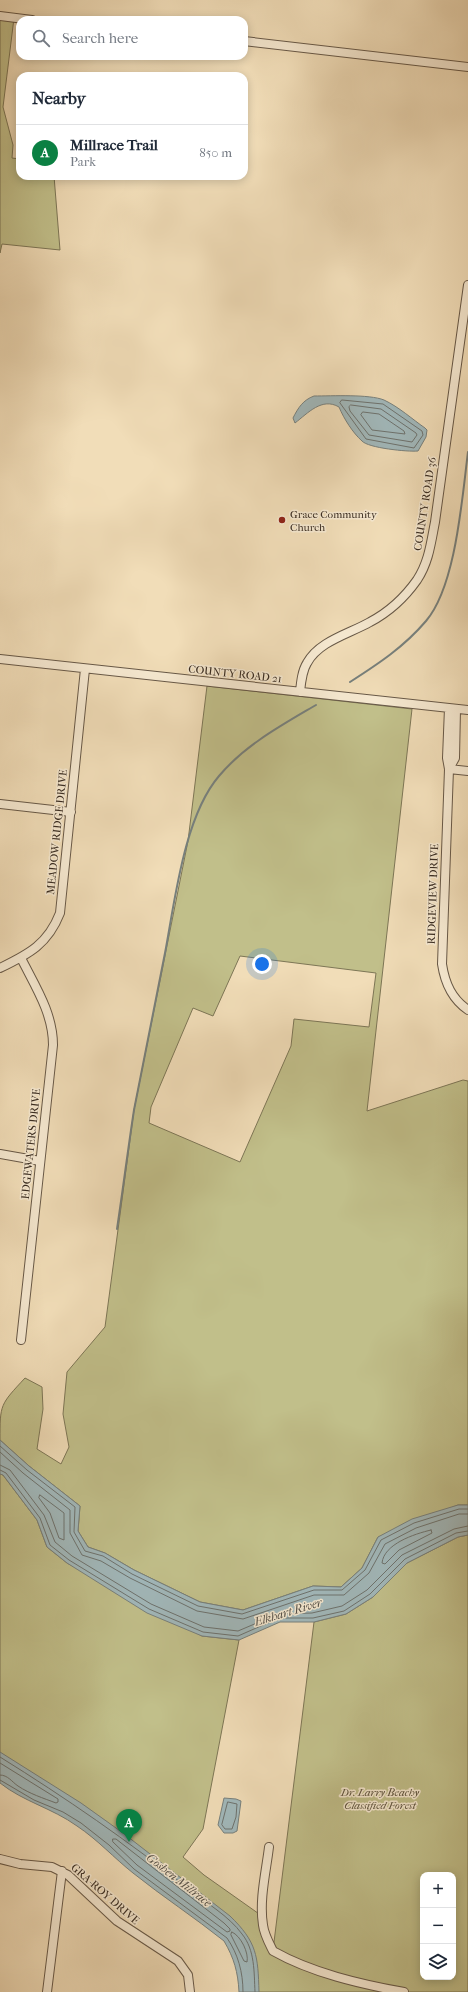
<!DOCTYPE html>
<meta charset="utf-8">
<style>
body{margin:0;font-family:"IM FELL French Canon",serif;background:#f2f2f3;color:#1f2937}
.controls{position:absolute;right:12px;bottom:12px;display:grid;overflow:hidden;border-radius:8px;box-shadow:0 2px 10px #0003}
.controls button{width:36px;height:36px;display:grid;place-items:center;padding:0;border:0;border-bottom:1px solid #e0e1e3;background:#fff;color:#1f2937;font:20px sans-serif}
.you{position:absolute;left:262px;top:964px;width:14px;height:14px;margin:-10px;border:3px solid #fff;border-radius:50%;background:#1a73e8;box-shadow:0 0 0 6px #1a73e833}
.badge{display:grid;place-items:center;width:26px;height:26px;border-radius:50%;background:#0b8043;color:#fff;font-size:13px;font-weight:700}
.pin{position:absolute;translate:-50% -33px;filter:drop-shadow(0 1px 2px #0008)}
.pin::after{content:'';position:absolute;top:21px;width:14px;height:12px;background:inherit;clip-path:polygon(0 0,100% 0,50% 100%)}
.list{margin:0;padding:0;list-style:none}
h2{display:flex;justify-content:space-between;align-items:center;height:52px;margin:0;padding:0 16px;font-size:17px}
h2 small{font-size:13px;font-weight:400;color:#747a83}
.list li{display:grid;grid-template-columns:26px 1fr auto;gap:12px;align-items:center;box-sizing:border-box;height:56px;padding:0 16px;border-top:1px solid #e0e1e3}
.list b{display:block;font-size:15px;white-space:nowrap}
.list p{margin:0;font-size:13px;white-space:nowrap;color:#747a83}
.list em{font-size:13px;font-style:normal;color:#747a83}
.icon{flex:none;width:22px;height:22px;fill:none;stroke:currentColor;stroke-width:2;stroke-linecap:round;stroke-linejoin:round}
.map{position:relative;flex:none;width:468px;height:1992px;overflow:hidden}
.search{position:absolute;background:#fff;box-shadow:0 2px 10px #0003;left:16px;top:16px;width:232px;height:44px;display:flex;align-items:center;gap:10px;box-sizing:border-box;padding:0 14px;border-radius:12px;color:#747a83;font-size:15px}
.panel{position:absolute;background:#fff;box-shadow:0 2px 10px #0003;left:16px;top:72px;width:232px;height:108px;border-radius:12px}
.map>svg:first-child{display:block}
</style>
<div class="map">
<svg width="468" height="1992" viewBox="0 0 468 1992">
<rect width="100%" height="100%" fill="#f1ddb8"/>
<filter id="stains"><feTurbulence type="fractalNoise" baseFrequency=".005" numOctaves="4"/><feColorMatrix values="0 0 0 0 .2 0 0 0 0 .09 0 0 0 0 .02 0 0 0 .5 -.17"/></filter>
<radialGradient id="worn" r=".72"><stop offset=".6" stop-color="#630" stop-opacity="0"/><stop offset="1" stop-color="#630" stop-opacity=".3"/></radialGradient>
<path fill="#c1bf8a" stroke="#7d7656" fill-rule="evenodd" d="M0 16 14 18 3 107 13 145 12 158 20 159V176H54L60 250 2 244 0 253Z
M207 686 412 709 367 1111 463 1080 468 1081V1505H458L378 1537 362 1568 341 1587 313 1586 243 1610 200 1602 134 1570 105 1553 88 1547 78 1531 80 1506 29 1466 0 1440C0 1404 0 1405 25 1378L42 1387 43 1409 37 1449 61 1464 69 1447 63 1414 67 1372 105 1327 134 1110 188 841ZM240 956 376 973 369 1027 294 1019 291 1046 240 1162 149 1123 151 1107 193 1008 213 1016Z
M0 1474 3 1475 37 1520 47 1547 67 1563 202 1636 239 1640 203 1829 183 1857 204 1875 262 1916 273 1950 314 1622 346 1614 373 1597 407 1563 458 1537 468 1535V1992H245V1954L209 1918 0 1768ZM423 1875H453V1977H423Z"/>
<path fill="#a1b8bb" stroke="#77807d" d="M314 396C332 396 369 394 384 400 399 407 412 419 425 428L427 430 426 437 418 451C408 452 368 448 362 441 353 433 344 419 339 407 322 397 308 413 295 423L293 418C298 408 303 400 314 396Z
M0 1440 29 1466 80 1506 78 1531 88 1547 105 1553 134 1570 200 1602 243 1610 313 1586 341 1587 362 1568 378 1537 412 1519 458 1505H468V1535L458 1537 407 1563 373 1597 346 1614 314 1622H280L239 1640 202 1636 147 1613 67 1563 47 1547 37 1520 3 1475 0 1474Z
M0 1752 81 1803 123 1833 230 1916C257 1942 258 1956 259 1992H239C238 1972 234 1958 224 1941 194 1917 163 1897 133 1873 114 1858 98 1840 77 1826 52 1808 24 1802 0 1783Z
M224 1798 236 1799 241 1801 237 1831 233 1833H224L218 1825Z"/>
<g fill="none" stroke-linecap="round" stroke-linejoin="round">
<path stroke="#6d726e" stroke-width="1" d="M342 400 383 404 422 431 423 435 414 448 366 439 340 403Z
M351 405 381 409 416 433 417 435 412 442 369 435 350 411 349 407Z
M363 412 379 414 404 431 405 434 372 430 361 415Z
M0 1446 27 1470 75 1507 74 1532 85 1551 103 1556 132 1574 198 1606 242 1614 314 1590H342L365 1570 381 1540 414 1523 459 1509H468
M0 1452 23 1473 70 1510V1533L82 1555 101 1561 130 1578 197 1611 243 1619 314 1595H344L369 1573 385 1544 416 1528 459 1514H468
M0 1465 10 1470 44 1515 55 1542 72 1556 151 1604 204 1627 238 1631 278 1614 312 1613 342 1606 367 1590 402 1555 454 1529 468 1526
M0 1470 6 1473 40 1518 50 1545 69 1560 149 1609 203 1632 238 1636 279 1618H313L344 1611 370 1594 405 1559 456 1533 468 1531
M40 1495 64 1513V1540L59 1538 50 1513 39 1498Z
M431 1530 432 1533 399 1550 385 1564 382 1563C384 1544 414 1534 431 1530Z
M0 1757C66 1798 128 1841 189 1889 206 1903 229 1916 242 1934 255 1950 254 1972 255 1992
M0 1763 58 1799V1802L56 1803C43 1798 30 1794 18 1786 12 1782 8 1775 0 1775
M0 1780 34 1800 63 1812 81 1823 109 1845 134 1869 227 1938C238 1954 243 1972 243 1992
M228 1802 237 1804 236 1817 232 1829H225L222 1825Z
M113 1839H116L224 1923 230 1929V1931L227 1932 137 1865 113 1842Z
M232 1932C241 1936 249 1953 247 1962L244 1961 231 1935Z"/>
<path stroke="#77807d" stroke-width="2" d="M350 682C378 664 404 647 426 621 456 586 462 498 468 452
M117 1229C123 1189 128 1149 134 1110 144 1057 155 1005 165 953 175 900 184 817 219 776 245 745 282 725 316 705"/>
<defs>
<path id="minor" d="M0 16 32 20
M244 41 468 67
M0 659 468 710
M300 692C301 682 302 671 307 663 319 641 349 634 370 622 389 612 405 597 417 580 429 562 431 542 435 522L468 285
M449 708 447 758 449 769 442 964C445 984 452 999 468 1010
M449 769 455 758 456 709
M449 769 468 771
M0 804 71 812
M21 958C35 986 53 1013 53 1045L21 1340
M0 968C29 954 48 944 60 913L85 669
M0 1154 40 1161
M269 1847C266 1872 259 1900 263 1925 264 1934 269 1943 273 1951 312 1973 360 1984 404 1992
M0 1859 20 1864 52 1867 68 1875 117 1921 178 1961 188 1975 190 1992
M47 1992 62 1871"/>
</defs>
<use href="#minor" stroke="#675847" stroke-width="10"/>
<use href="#minor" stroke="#f6e9d1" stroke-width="8"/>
</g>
<circle fill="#8f2418" stroke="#f6e9d1" stroke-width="1.5" cx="282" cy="520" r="4"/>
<g text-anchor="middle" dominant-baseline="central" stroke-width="3" stroke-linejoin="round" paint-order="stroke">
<g font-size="11" fill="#392c21" stroke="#f6e9d1">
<text transform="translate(425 504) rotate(-81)">COUNTY ROAD 36</text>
<text transform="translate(235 674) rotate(6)">COUNTY ROAD 21</text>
<text transform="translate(57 832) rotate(-84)">MEADOW RIDGE DRIVE</text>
<text transform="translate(433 894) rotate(-88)">RIDGEVIEW DRIVE</text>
<text transform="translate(31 1144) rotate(-84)">EDGEWATERS DRIVE</text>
<text transform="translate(105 1894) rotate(41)">GRA-ROY DRIVE</text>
</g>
<g font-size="11" fill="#392c21" stroke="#f6e9d1" text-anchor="start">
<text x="290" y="514">Grace Community<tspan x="290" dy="13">Church</tspan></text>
</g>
<g font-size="11" font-style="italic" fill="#5b513b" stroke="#f6e9d1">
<text x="380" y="1792">Dr. Larry Beachy<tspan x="380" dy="13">Classified Forest</tspan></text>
</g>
<g font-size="12" font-style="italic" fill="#534f48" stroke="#f6e9d1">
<text transform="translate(288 1612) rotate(-17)">Elkhart River</text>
<text transform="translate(179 1880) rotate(38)">Goshen Millrace</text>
</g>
</g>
<rect width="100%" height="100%" filter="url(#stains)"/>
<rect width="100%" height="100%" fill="url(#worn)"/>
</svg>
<div class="controls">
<button>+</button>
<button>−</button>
<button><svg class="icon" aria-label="layers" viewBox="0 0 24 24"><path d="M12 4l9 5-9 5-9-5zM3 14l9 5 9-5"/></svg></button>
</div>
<div class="you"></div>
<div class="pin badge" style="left:129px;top:1842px">A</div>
<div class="search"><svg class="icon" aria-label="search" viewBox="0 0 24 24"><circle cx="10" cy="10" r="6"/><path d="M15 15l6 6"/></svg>Search here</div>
<section class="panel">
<h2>Nearby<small></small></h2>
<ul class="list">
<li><span class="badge">A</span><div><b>Millrace Trail</b><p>Park</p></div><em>850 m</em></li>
</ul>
</section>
</div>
